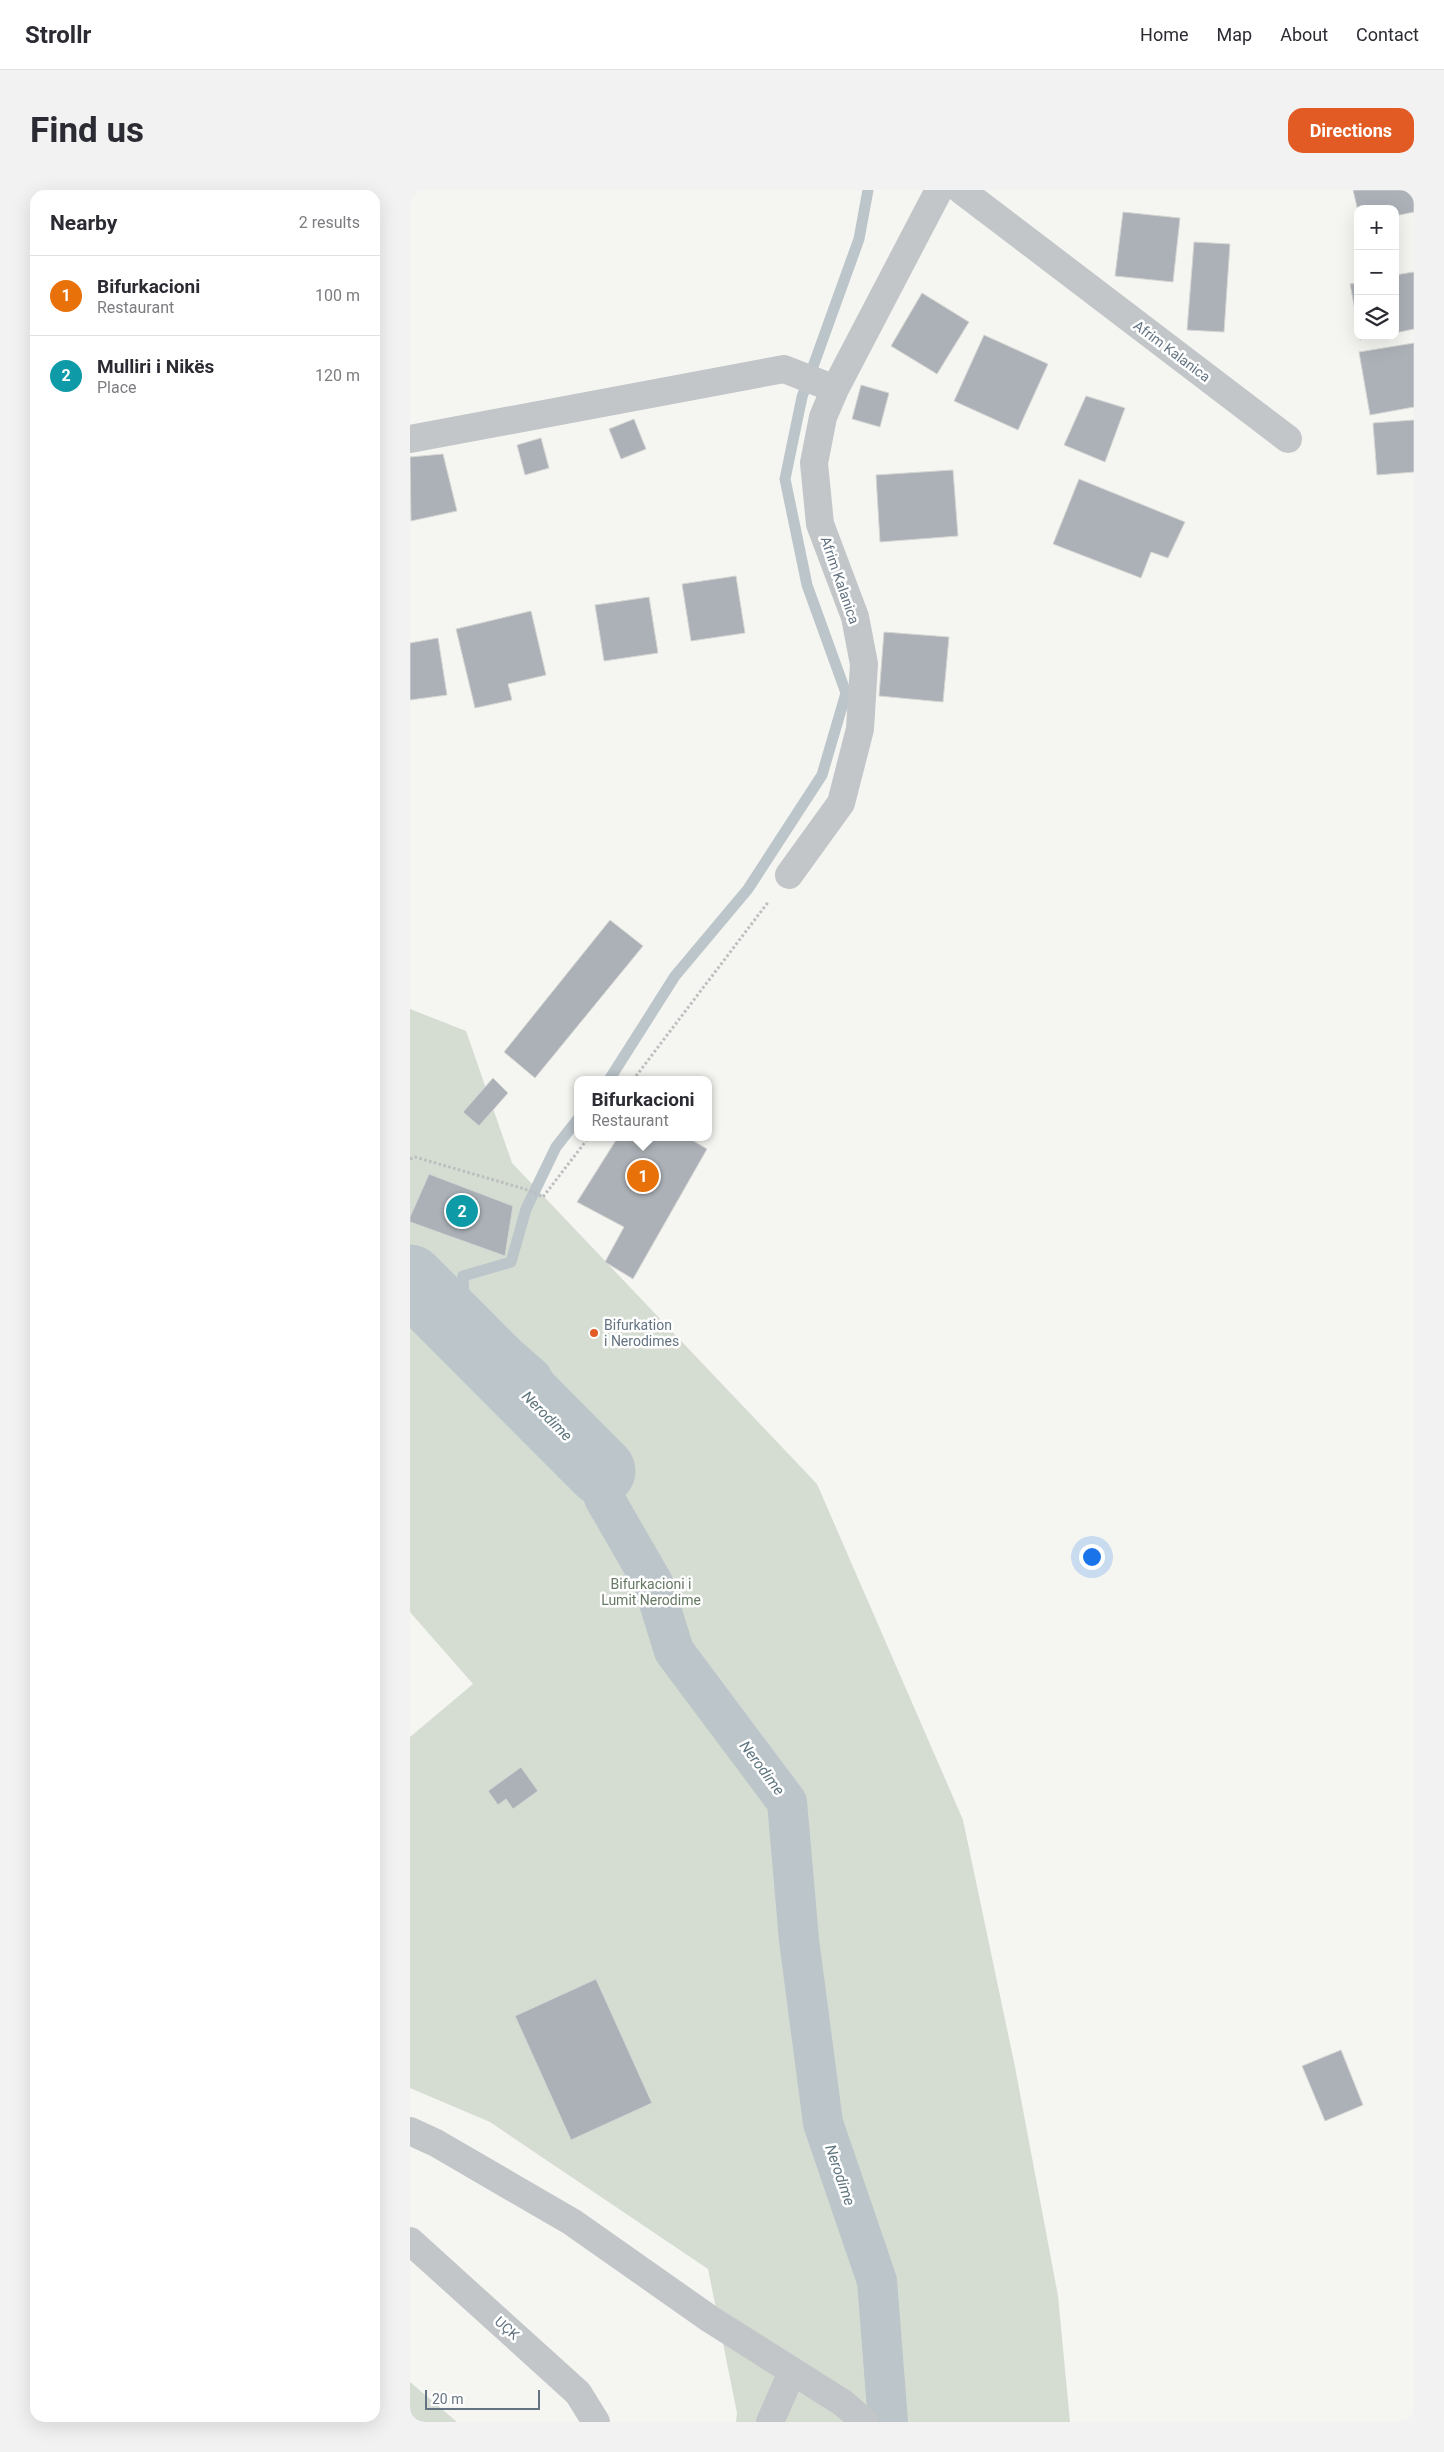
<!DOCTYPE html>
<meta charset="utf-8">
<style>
body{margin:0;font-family:Roboto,sans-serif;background:#f2f2f3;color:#2b2b33}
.controls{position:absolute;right:15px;top:15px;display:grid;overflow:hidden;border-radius:10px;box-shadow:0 5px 20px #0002}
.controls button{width:45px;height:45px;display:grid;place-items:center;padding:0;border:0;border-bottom:1px solid #e1e1e2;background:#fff;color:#2b2b33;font:25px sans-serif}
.scale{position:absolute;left:15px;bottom:12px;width:115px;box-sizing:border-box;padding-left:5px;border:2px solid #647382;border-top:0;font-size:14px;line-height:18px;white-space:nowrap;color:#647382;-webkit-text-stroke:4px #fff;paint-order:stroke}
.you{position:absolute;left:681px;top:1366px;width:18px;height:18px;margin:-12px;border:4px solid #fff;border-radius:50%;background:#1a73e8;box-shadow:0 0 0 8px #1a73e833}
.badge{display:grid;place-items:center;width:32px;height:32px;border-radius:50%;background:#e25b25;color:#fff;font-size:16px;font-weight:700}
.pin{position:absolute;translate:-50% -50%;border:2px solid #fff;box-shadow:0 1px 5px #0006}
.popup{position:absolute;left:164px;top:886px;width:138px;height:65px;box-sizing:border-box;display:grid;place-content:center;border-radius:10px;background:#fff;filter:drop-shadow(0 1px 4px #0005);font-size:16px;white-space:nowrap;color:#7c7c81}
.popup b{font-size:19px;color:#2b2b33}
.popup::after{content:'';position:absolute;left:50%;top:100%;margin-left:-10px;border:10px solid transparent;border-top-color:#fff}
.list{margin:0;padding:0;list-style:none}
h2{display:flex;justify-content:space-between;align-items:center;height:65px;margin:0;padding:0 20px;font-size:21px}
h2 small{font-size:16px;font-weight:400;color:#7c7c81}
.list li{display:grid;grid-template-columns:32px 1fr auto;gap:15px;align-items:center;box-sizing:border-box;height:80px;padding:0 20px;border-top:1px solid #e1e1e2}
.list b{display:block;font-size:19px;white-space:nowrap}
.list p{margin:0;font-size:16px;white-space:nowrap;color:#7c7c81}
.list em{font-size:16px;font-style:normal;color:#7c7c81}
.icon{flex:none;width:28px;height:28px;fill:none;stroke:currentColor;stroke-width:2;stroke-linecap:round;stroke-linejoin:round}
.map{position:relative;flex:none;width:1004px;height:2232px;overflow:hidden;border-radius:15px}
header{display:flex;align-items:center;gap:30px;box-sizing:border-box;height:70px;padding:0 25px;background:#fff;border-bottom:1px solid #e1e1e2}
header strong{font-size:24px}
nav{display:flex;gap:28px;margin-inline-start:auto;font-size:18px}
.intro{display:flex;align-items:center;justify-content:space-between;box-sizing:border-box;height:120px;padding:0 30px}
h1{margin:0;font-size:35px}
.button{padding:12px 22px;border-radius:15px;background:#e25b25;color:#fff;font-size:18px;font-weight:700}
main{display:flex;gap:30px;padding:0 30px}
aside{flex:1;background:#fff;border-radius:15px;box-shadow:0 5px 20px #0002}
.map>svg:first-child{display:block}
</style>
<header>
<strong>Strollr</strong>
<nav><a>Home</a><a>Map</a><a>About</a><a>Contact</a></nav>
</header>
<div class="intro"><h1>Find us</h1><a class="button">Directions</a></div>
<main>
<aside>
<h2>Nearby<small>2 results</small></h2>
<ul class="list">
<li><span class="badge" style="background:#e8710a">1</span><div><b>Bifurkacioni</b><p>Restaurant</p></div><em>100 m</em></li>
<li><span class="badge" style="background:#0f9aa8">2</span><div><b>Mulliri i Nikës</b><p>Place</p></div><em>120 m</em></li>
</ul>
</aside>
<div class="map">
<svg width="1004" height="2232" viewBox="0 0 1004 2232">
<rect width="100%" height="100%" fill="#f5f5f1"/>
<path fill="#d5dcd2" d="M0 819 56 841 102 973 407 1294 553 1630 605 1877 648 2106 660 2232H326L327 2223 298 2079 80 1932 0 1898V1547L63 1494 0 1422Z
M0 2192 47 2232H0Z"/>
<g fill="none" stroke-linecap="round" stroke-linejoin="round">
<path stroke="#bbc5ca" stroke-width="11" d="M199 890 265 786 338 699 412 585 436 503 397 395 375 289 392 207 449 49 458 0
M168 929 146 957 116 1019 101 1072 53 1086 54 1109 133 1178 191 1281"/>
<path stroke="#bbc5ca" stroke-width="40" d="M191 1281 194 1308 243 1393 264 1461 377 1612 389 1750 413 1933 467 2091 478 2232"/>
<path stroke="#bbc5ca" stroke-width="69" d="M0 1089 191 1281"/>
</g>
<path fill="#abb1b7" stroke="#d6d6d4" d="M943 0H1004V22L985 26V19H948V21Z
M713 22 770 28 763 92 705 86Z
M784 52 820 54 814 142 777 140Z
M1004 82V139L985 143V85Z
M948 93V136L940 94Z
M512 103 559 132 527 184 481 156Z
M574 145 638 174 608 240 544 211Z
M950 146H967L950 150Z
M1004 153V217L960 225 949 162Z
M451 195 479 203 470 237 442 229Z
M676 206 715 218 695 272 654 255Z
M224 229 236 259 211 269 199 239Z
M1004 230V282L967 285 963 233Z
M131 248 139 278 115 285 107 255Z
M33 264 47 321 1 331 0 267Z
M543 280 548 346 470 352 466 285Z
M669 289 775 332 758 368 741 362 731 388 643 354Z
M326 386 335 443 281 451 272 394Z
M239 407 248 463 194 471 185 415Z
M121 421 136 485 98 494 102 510 65 518 46 439Z
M474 442 539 447 533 512 469 506Z
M28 448 37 505 0 510V453Z
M200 730 233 756 125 888 94 862Z
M83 888 98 903 69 936 53 922Z
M208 947H277L297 959 223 1089 195 1072 214 1037 167 1012Z
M19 984 103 1016 95 1066 0 1032V1027Z
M111 1577 128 1601 103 1619 96 1609 88 1615 78 1601Z
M186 1789 242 1913 161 1950 105 1826Z
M931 1860 953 1915 915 1931 892 1876Z"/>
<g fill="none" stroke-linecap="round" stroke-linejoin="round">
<path stroke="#bcbec0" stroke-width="3" stroke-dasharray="2.5 2.5" stroke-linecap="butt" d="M223 890 359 711
M0 969 5 967 115 999 133 1007 179 947"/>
<path stroke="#c2c6c9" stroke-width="28" d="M551 0 878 249
M0 249 374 179 425 199
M379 685 431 613 450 539 454 474 445 427 410 334 404 273 413 227 425 199 529 0
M0 1941 26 1953 162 2032 300 2129 433 2213 455 2232
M0 2051 168 2203 186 2232
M360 2232 382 2182"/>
</g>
<circle fill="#e25b25" stroke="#fff" stroke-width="2" cx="184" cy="1143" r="5"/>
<g text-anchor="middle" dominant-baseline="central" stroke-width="5" stroke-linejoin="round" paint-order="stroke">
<g font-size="14" fill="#647382" stroke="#fff">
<text transform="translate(762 161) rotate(37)">Afrim Kalanica</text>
<text transform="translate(430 390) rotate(71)">Afrim Kalanica</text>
<text transform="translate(97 2138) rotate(42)">UÇK</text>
</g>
<g font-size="14" fill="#647382" stroke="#fff" text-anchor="start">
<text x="194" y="1135">Bifurkation<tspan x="194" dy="16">i Nerodimes</tspan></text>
</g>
<g font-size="14" fill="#667963" stroke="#fff">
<text x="241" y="1394">Bifurkacioni i<tspan x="241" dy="16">Lumit Nerodime</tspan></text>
</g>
<g font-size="15" font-style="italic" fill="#5f757f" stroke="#fff">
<text transform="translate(137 1226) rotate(45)">Nerodime</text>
<text transform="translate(352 1578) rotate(53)">Nerodime</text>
<text transform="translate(430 1985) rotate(71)">Nerodime</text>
</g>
</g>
</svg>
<div class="controls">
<button>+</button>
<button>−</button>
<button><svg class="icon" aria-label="layers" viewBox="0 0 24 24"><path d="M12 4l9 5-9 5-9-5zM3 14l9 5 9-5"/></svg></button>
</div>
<div class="scale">20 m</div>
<div class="you"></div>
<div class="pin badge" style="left:233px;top:986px;background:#e8710a">1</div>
<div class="popup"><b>Bifurkacioni</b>Restaurant</div>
<div class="pin badge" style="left:52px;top:1021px;background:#0f9aa8">2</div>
</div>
</main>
